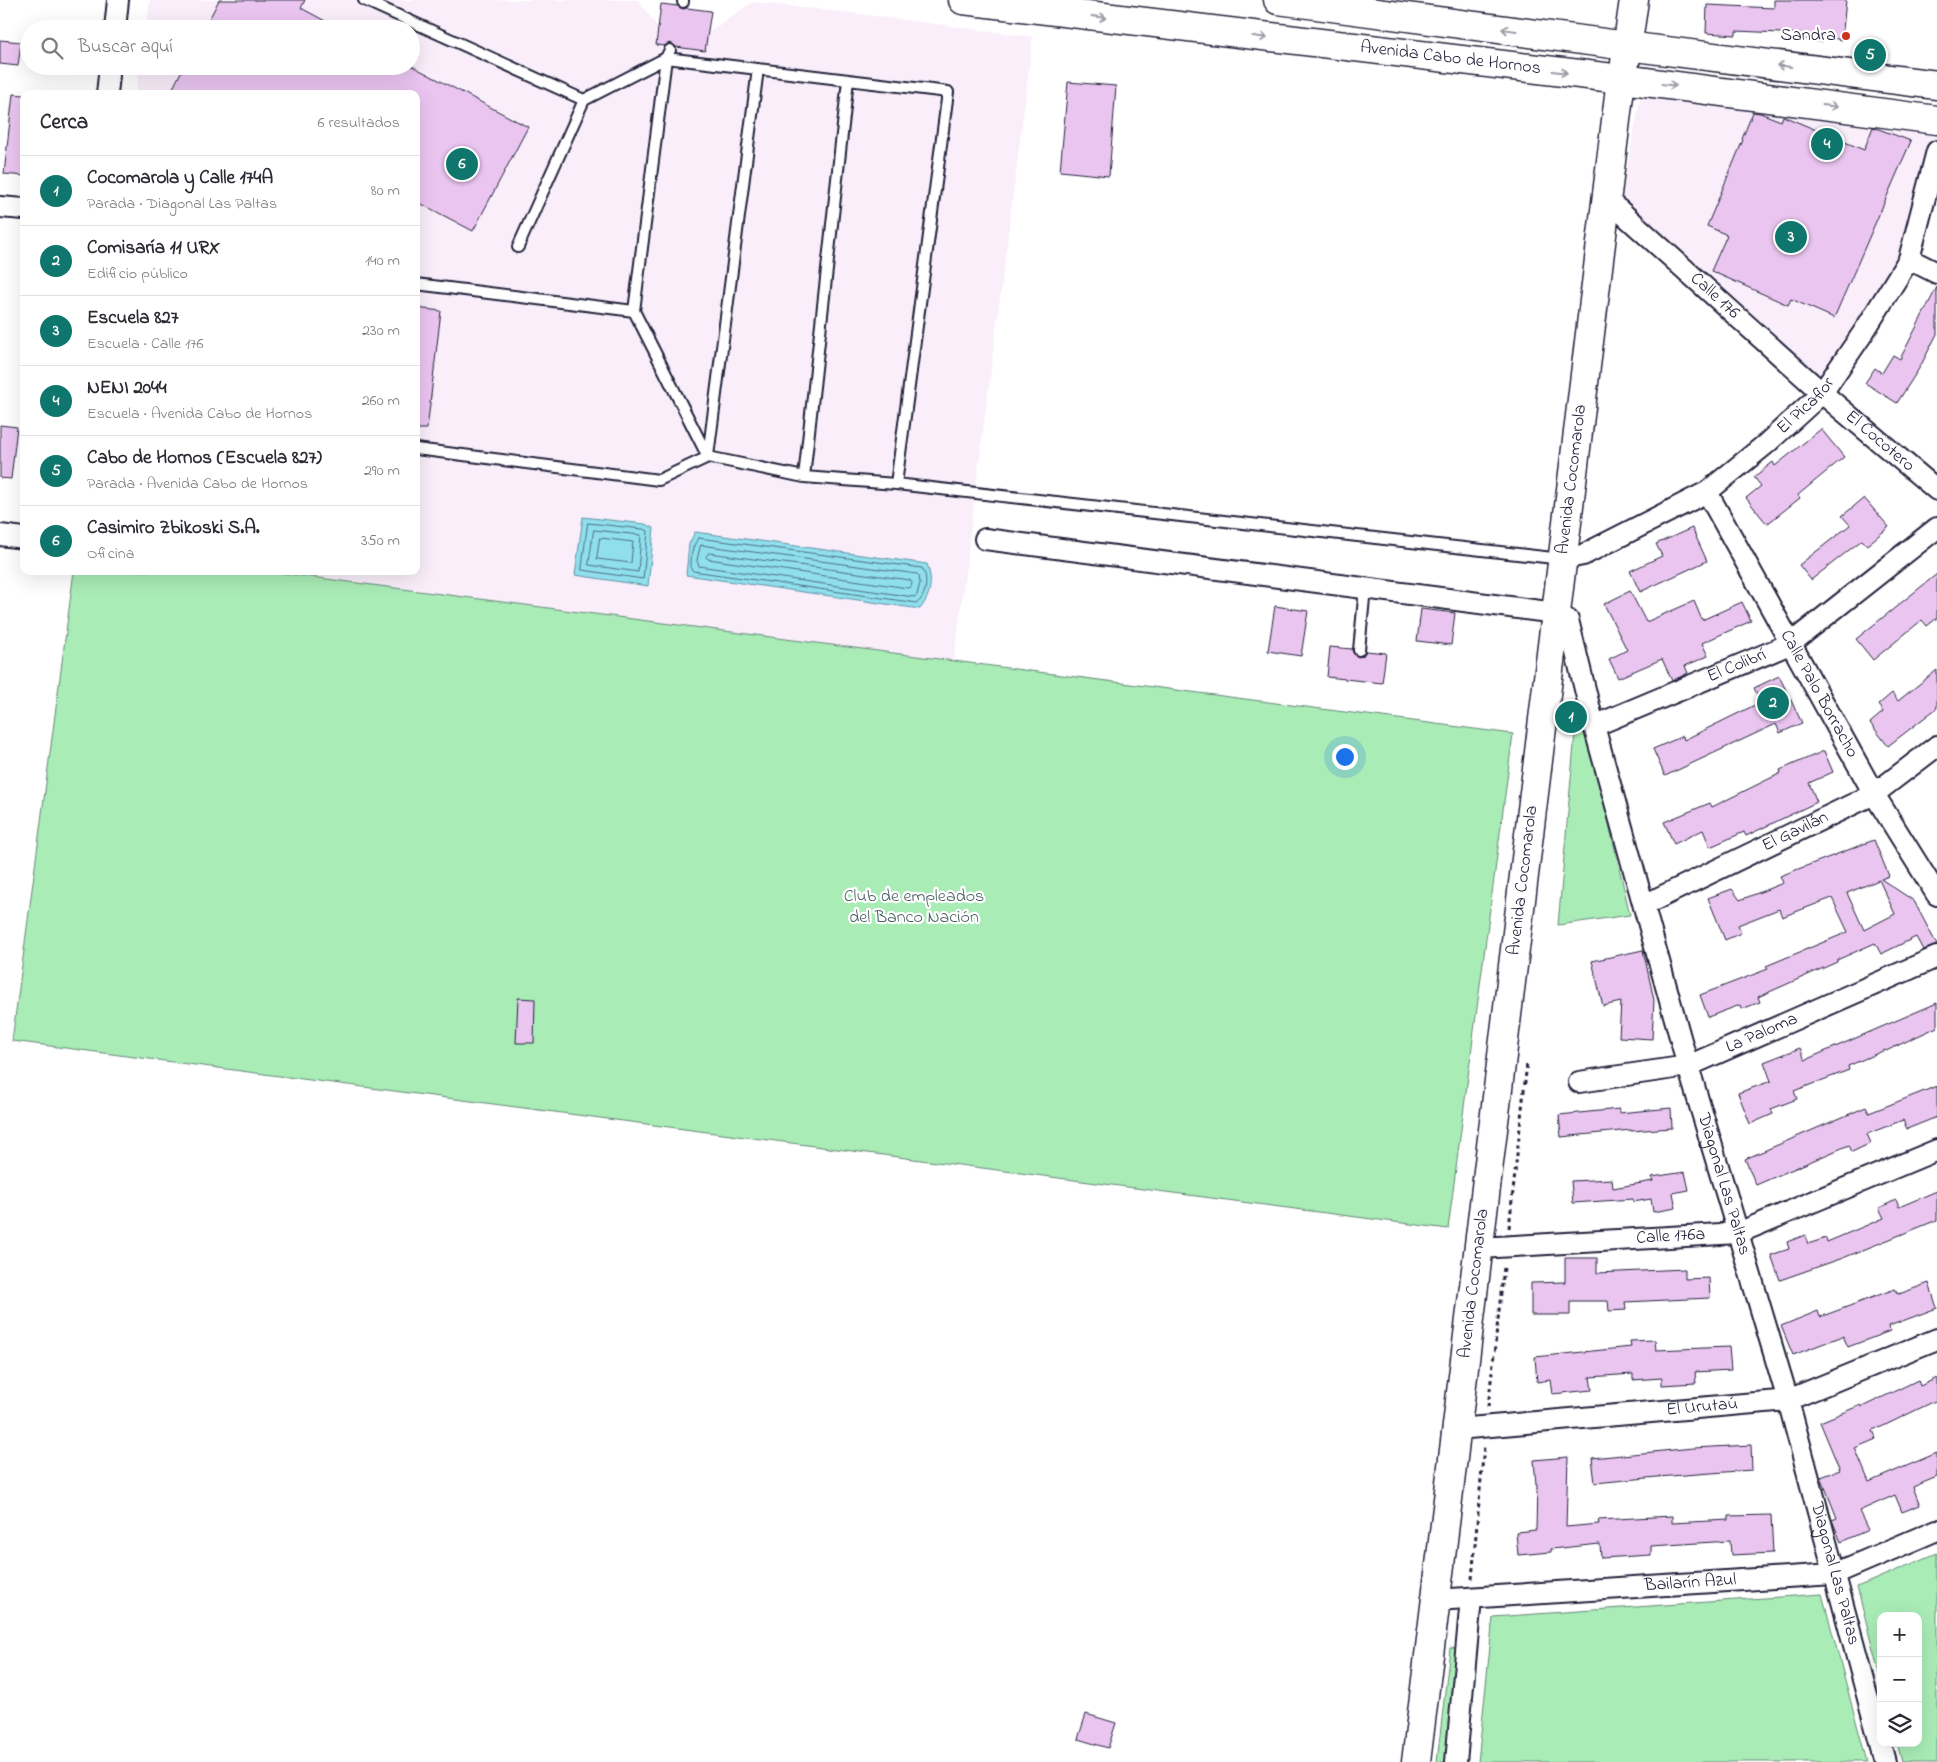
<!DOCTYPE html>
<html lang="es">
<meta charset="utf-8">
<style>
body{margin:0;font-family:"Indie Flower",sans-serif;background:#f2f2f3;color:#2b2b33}
.controls{position:absolute;right:15px;bottom:15px;display:grid;overflow:hidden;border-radius:10px;box-shadow:0 5px 20px #0002}
.controls button{width:45px;height:45px;display:grid;place-items:center;padding:0;border:0;border-bottom:1px solid #e1e1e2;background:#fff;color:#2b2b33;font:25px sans-serif}
.you{position:absolute;left:1344px;top:756px;width:18px;height:18px;margin:-12px;border:4px solid #fff;border-radius:50%;background:#1a73e8;box-shadow:0 0 0 8px #1a73e833}
.badge{display:grid;place-items:center;width:32px;height:32px;border-radius:50%;background:#0f766e;color:#fff;font-size:16px;font-weight:700}
.pin{position:absolute;translate:-50% -50%;border:2px solid #fff;box-shadow:0 1px 5px #0006}
.list{margin:0;padding:0;list-style:none}
h2{display:flex;justify-content:space-between;align-items:center;height:65px;margin:0;padding:0 20px;font-size:21px}
h2 small{font-size:16px;font-weight:400;color:#7c7c81}
.list li{display:grid;grid-template-columns:32px 1fr auto;gap:15px;align-items:center;box-sizing:border-box;height:70px;padding:0 20px;border-top:1px solid #e1e1e2}
.list b{display:block;font-size:19px;white-space:nowrap}
.list p{margin:0;font-size:16px;white-space:nowrap;color:#7c7c81}
.list em{font-size:16px;font-style:normal;color:#7c7c81}
.icon{flex:none;width:28px;height:28px;fill:none;stroke:currentColor;stroke-width:2;stroke-linecap:round;stroke-linejoin:round}
.map{position:relative;flex:none;width:1937px;height:1762px;overflow:hidden}
.search{position:absolute;background:#fff;box-shadow:0 5px 20px #0002;left:20px;top:20px;width:400px;height:55px;display:flex;align-items:center;gap:12px;box-sizing:border-box;padding:0 18px;border-radius:28px;color:#7c7c81;font-size:19px}
.panel{position:absolute;background:#fff;box-shadow:0 5px 20px #0002;left:20px;top:90px;width:400px;height:485px;border-radius:10px}
.map>svg:first-child{display:block}
</style>
<div class="map">
<svg width="1937" height="1762" viewBox="0 0 1937 1762">
<rect width="100%" height="100%" fill="#fff"/>
<filter id="ink" filterUnits="userSpaceOnUse"><feTurbulence type="fractalNoise" baseFrequency=".02" numOctaves="2"/><feDisplacementMap in="SourceGraphic" scale="10" xChannelSelector="R" yChannelSelector="G"/><feConvolveMatrix kernelMatrix="1 2 1 2 8 2 1 2 1" color-interpolation-filters="sRGB"/></filter>
<g filter="url(#ink)">
<path fill="#f9eefa" d="M150 0H638L658 28 707 33 753 2 867 15 1033 37 954 661 265 571H416V94H136L140 66H411V29H146Z
M1641 95 1770 106 1937 134V142L1901 259 1822 393 1619 210Z"/>
<path fill="#a9ecb6" stroke="#668778" d="M74 571H265L1513 734 1448 1229 12 1041Z
M1576 722 1586 723 1630 915 1558 925Z
M1937 1553V1762H1902L1897 1743H1918V1616H1881V1681L1857 1587Z
M1822 1594 1867 1762H1478L1493 1617Z
M1450 1648 1464 1650 1451 1762H1437Z"/>
<path fill="#8fdfec" stroke="#6393a5" d="M583 517 645 524 654 528 648 586 575 575Z
M695 532 927 564C933 581 931 595 920 609L686 575 689 544Z"/>
<g fill="none" stroke-linecap="round" stroke-linejoin="round">
<path stroke="#4e6e82" stroke-width="1" d="M588 523 643 529 648 531 643 579 582 570Z
M594 530 641 535 638 572 589 565Z
M600 538 633 542 631 563 597 559Z
M699 538 922 568C929 578 926 597 917 603L693 571 691 569C691 558 691 546 699 538Z
M701 545 917 574 919 576 920 583 917 595 914 597 699 566 697 561Z
M709 553 910 580 912 583 911 587 908 588 708 559 706 557Z"/>
</g>
<path fill="#eac5f0" stroke="#22223b" fill-rule="evenodd" d="M219 0H305L301 8 340 29H204Z
M1774 0H1846L1842 40 1823 36 1822 42 1802 39 1803 34 1736 31V35L1706 33 1707 5 1774 8Z
M661 4 678 6 683 9 687 8 711 11 705 51 676 47 670 43 665 46 656 45Z
M0 40 21 42 18 66 0 64Z
M184 66H412L528 127 473 231 416 201V94H170Z
M1068 82 1116 86 1109 176 1060 171Z
M13 94 24 95V176L4 174Z
M1753 112 1760 113 1781 121 1783 116 1864 150 1873 127 1911 141 1834 318 1791 299 1788 305 1711 271 1727 235 1707 226 1743 140 1742 139Z
M1937 287V334L1920 367 1897 403 1865 383 1875 368 1882 373 1893 355 1900 359Z
M416 308 441 311 427 429H416Z
M0 425 17 427 11 479 0 478Z
M1821 429 1844 457 1798 495 1800 498 1767 524 1746 498 1761 486 1754 477 1773 462 1775 466Z
M1864 498 1889 527 1867 545 1862 540 1811 580 1799 565 1850 525 1842 516Z
M1692 528 1707 561 1640 592 1630 571 1662 556 1656 544Z
M1937 574V618L1927 626 1922 620 1873 660 1856 639Z
M1630 591 1646 622 1694 601 1702 620 1742 602 1751 621 1702 643 1708 656 1685 666 1688 673 1672 681 1662 659 1618 678 1609 659 1627 650 1604 604Z
M1275 606 1308 611 1301 656 1268 651Z
M1421 609 1455 613 1451 645 1417 641Z
M1330 647 1352 649 1353 653 1358 657 1362 656 1366 651 1386 653 1382 683 1327 677Z
M1937 670V708L1888 746 1870 723 1883 712 1878 705 1892 693 1898 701Z
M1779 676 1802 723 1780 733 1776 724 1665 776 1653 749 1683 736 1684 740 1761 702 1754 688Z
M1824 751 1833 772 1809 783 1817 802 1746 836 1744 832 1710 847 1703 830 1674 844 1664 822 1710 803 1712 807 1781 773 1780 770Z
M1874 840 1889 876 1881 879 1914 901 1937 945 1923 950 1916 937 1881 954 1875 943 1837 960V962L1758 997 1760 1002 1742 1009 1740 1005 1708 1017 1700 995 1768 969 1766 966 1848 932 1832 898 1782 917 1779 909 1738 925 1741 933 1725 940 1708 898 1732 889 1740 900 1783 883 1780 876ZM1879 880 1895 914 1864 930 1847 893Z
M1643 950 1654 1000 1652 1039 1619 1037 1621 1002 1603 1006 1592 961Z
M518 998 535 999 534 1043H516Z
M1937 1003V1027L1886 1051 1885 1050 1848 1066 1849 1070 1794 1091 1797 1099 1771 1109 1773 1114 1750 1124 1738 1093 1771 1081 1764 1062 1800 1048 1805 1060Z
M1937 1086V1117L1907 1129 1903 1120 1867 1134 1871 1143 1852 1152 1849 1145 1756 1185 1745 1159 1866 1107 1869 1113Z
M1671 1108 1672 1128 1631 1131V1130L1561 1137 1559 1115 1619 1109V1113Z
M1685 1172 1689 1190 1673 1193 1676 1208 1653 1212 1651 1199 1633 1202V1199L1573 1203 1571 1181 1612 1179 1613 1188 1653 1181 1652 1177Z
M1937 1191V1220L1843 1258 1780 1280 1771 1255 1789 1249 1787 1242 1805 1235 1808 1244 1826 1238 1827 1242 1884 1218 1879 1208 1896 1200 1899 1207Z
M1565 1258H1597V1273L1685 1269V1279L1709 1278 1710 1298 1625 1302 1626 1310 1609 1311 1608 1301H1570V1315H1531V1283L1565 1282Z
M1929 1283 1937 1308 1889 1326 1890 1331 1848 1347 1843 1336 1793 1355 1781 1326 1818 1311 1820 1317 1895 1289 1899 1294Z
M1655 1340 1656 1350 1729 1347 1731 1370 1695 1372 1696 1383 1662 1385V1378L1633 1380V1374L1590 1377 1592 1390 1552 1394 1550 1380 1537 1382 1535 1357 1631 1347 1630 1341Z
M1937 1378V1400L1873 1431 1876 1439 1855 1448 1869 1482 1937 1453V1477L1913 1487 1920 1505 1902 1512 1895 1495 1859 1511 1868 1530 1841 1542 1832 1520 1837 1518 1821 1477 1840 1470 1820 1422 1861 1405 1862 1407 1918 1380 1920 1386Z
M1751 1445 1752 1470 1657 1477 1595 1483 1592 1458 1693 1448Z
M1568 1457 1566 1527 1599 1524 1598 1520 1672 1516V1523L1729 1520V1516L1771 1515 1773 1553 1731 1555 1730 1541 1651 1546V1555L1601 1558 1600 1544 1551 1549V1552L1518 1555 1516 1532 1536 1530 1537 1485H1536L1534 1460Z
M1086 1714 1116 1723 1108 1748 1078 1739Z"/>
<g fill="none" stroke-linecap="round" stroke-linejoin="round">
<defs>
<path id="lane" d="M364 0 584 100
M683 2V0
M670 50 666 58 634 311 708 457
M518 247 584 100 666 58 948 92 896 484
M416 284 634 311
M416 449 659 480 708 457 804 477 896 484 1562 559
M708 456 758 69
M804 477 848 80
M1359 650 1365 588"/>
<g id="street">
<path d="M115 29 118 0"/>
<path d="M107 94 110 66"/>
<path id="s1" d="M1606 200 1619 210 1822 393 1937 490"/>
<path d="M0 207 24 209"/>
<path d="M1909 259 1937 273"/>
<path id="s2" d="M1707 492 1874 794 1937 895"/>
<path d="M0 535 24 538"/>
<path id="s3" d="M985 539 1556 613 1568 620 1594 726 1688 1066 1788 1400 1885 1762"/>
<path id="s4" d="M1563 559 1583 555 1707 492 1766 444 1822 393 1863 333 1909 259 1937 151"/>
<path id="s5" d="M1594 726 1790 644 1937 528"/>
<path id="s6" d="M1644 905 1874 794 1937 746"/>
<path id="s7" d="M1579 1082 1688 1066 1937 957"/>
<path id="s8" d="M1479 1248 1738 1233 1937 1150"/>
<path id="s9" d="M1457 1429 1788 1400 1937 1339"/>
<path id="s10" d="M1436 1600 1834 1574 1937 1530"/>
<path d="M1456 1762 1471 1598"/>
</g>
<g id="secondary">
<path id="s11" d="M1416 1762 1621 79"/>
</g>
<g id="primary">
<path id="s12" d="M963 0 1638 81 1937 120"/>
<path d="M1278 0 1627 46 1937 85"/>
<path d="M1625 63 1634 0"/>
</g>
</defs>
<use href="#lane" stroke="#22223b" stroke-width="14"/>
<use href="#street" stroke="#22223b" stroke-width="24"/>
<use href="#secondary" stroke="#22223b" stroke-width="31"/>
<use href="#primary" stroke="#22223b" stroke-width="31"/>
<path stroke="#22223b" stroke-width="3" stroke-dasharray="4 4" stroke-linecap="butt" d="M1509 1228 1527 1063
M1488 1407 1504 1267
M1472 1579 1484 1446"/>
<use href="#lane" stroke="#fff" stroke-width="10"/>
<use href="#street" stroke="#fff" stroke-width="20"/>
<use href="#secondary" stroke="#fff" stroke-width="28"/>
<use href="#primary" stroke="#fff" stroke-width="28"/>
</g>
<defs><path id="oneway-shaft" d="M-6 0H5M1.5-3L5.5 0L1.5 3" fill="none" stroke-width="1.6" stroke-linecap="round" stroke-linejoin="round" transform="scale(1.25)"/></defs>
<g stroke="#9c9ca7">
<use href="#oneway-shaft" transform="translate(1099 17) rotate(7)"/>
<use href="#oneway-shaft" transform="translate(1509 30) rotate(-172)"/>
<use href="#oneway-shaft" transform="translate(1260 37) rotate(7)"/>
<use href="#oneway-shaft" transform="translate(1784 66) rotate(-173)"/>
<use href="#oneway-shaft" transform="translate(1560 72) rotate(7)"/>
<use href="#oneway-shaft" transform="translate(1669 85) rotate(7)"/>
<use href="#oneway-shaft" transform="translate(1830 106) rotate(7)"/>
</g>
</g>
<circle fill="#c8321e" stroke="#fff" stroke-width="2" cx="1846" cy="36" r="5"/>
<g text-anchor="middle" dominant-baseline="central" stroke-width="4.5" stroke-linejoin="round" paint-order="stroke">
<g font-size="18" fill="#22223b" stroke="#fff" text-anchor="end">
<text x="1836" y="36">Sandra</text>
</g>
<g font-size="18" fill="#22223b" stroke="#fff">
<text stroke="none"><textPath href="#s12" startOffset="491">Avenida Cabo de Hornos</textPath></text>
<text stroke="none"><textPath href="#s1" startOffset="145">Calle 176</textPath></text>
<text stroke="none"><textPath href="#s4" startOffset="291">El Picaflor</textPath></text>
<text stroke="none"><textPath href="#s1" startOffset="365">El Cocotero</textPath></text>
<text stroke="none"><textPath href="#s11" startOffset="1292">Avenida Cocomarola</textPath></text>
<text stroke="none"><textPath href="#s5" startOffset="155">El Colibrí</textPath></text>
<text stroke="none"><textPath href="#s2" startOffset="231">Calle Palo Borracho</textPath></text>
<text stroke="none"><textPath href="#s6" startOffset="168">El Gavilán</textPath></text>
<text stroke="none"><textPath href="#s11" startOffset="888">Avenida Cocomarola</textPath></text>
<text stroke="none"><textPath href="#s7" startOffset="191">La Paloma</textPath></text>
<text stroke="none"><textPath href="#s3" startOffset="1175">Diagonal Las Paltas</textPath></text>
<text stroke="none"><textPath href="#s8" startOffset="192">Calle 176a</textPath></text>
<text stroke="none"><textPath href="#s11" startOffset="482">Avenida Cocomarola</textPath></text>
<text stroke="none"><textPath href="#s9" startOffset="246">El Urutaú</textPath></text>
<text stroke="none"><textPath href="#s3" startOffset="1580">Diagonal Las Paltas</textPath></text>
<text stroke="none"><textPath href="#s10" startOffset="255">Bailarín Azul</textPath></text>
</g>
<g font-size="18" fill="#4a5f60" stroke="#fff">
<text x="914" y="897">Club de empleados<tspan x="914" dy="21">del Banco Nación</tspan></text>
</g>
</g>
</svg>
<div class="controls">
<button>+</button>
<button>−</button>
<button><svg class="icon" aria-label="layers" viewBox="0 0 24 24"><path d="M12 4l9 5-9 5-9-5zM3 14l9 5 9-5"/></svg></button>
</div>
<div class="you"></div>
<div class="pin badge" style="left:1571px;top:717px">1</div>
<div class="pin badge" style="left:1773px;top:703px">2</div>
<div class="pin badge" style="left:1791px;top:237px">3</div>
<div class="pin badge" style="left:1827px;top:144px">4</div>
<div class="pin badge" style="left:1870px;top:55px">5</div>
<div class="pin badge" style="left:462px;top:164px">6</div>
<div class="search"><svg class="icon" aria-label="search" viewBox="0 0 24 24"><circle cx="10" cy="10" r="6"/><path d="M15 15l6 6"/></svg>Buscar aquí</div>
<section class="panel">
<h2>Cerca<small>6 resultados</small></h2>
<ul class="list">
<li><span class="badge">1</span><div><b>Cocomarola y Calle 174A</b><p>Parada · Diagonal Las Paltas</p></div><em>80 m</em></li>
<li><span class="badge">2</span><div><b>Comisaría 11 URX</b><p>Edificio público</p></div><em>140 m</em></li>
<li><span class="badge">3</span><div><b>Escuela 827</b><p>Escuela · Calle 176</p></div><em>230 m</em></li>
<li><span class="badge">4</span><div><b>NENI 2044</b><p>Escuela · Avenida Cabo de Hornos</p></div><em>260 m</em></li>
<li><span class="badge">5</span><div><b>Cabo de Hornos (Escuela 827)</b><p>Parada · Avenida Cabo de Hornos</p></div><em>290 m</em></li>
<li><span class="badge">6</span><div><b>Casimiro Zbikoski S.A.</b><p>Oficina</p></div><em>350 m</em></li>
</ul>
</section>
</div>
